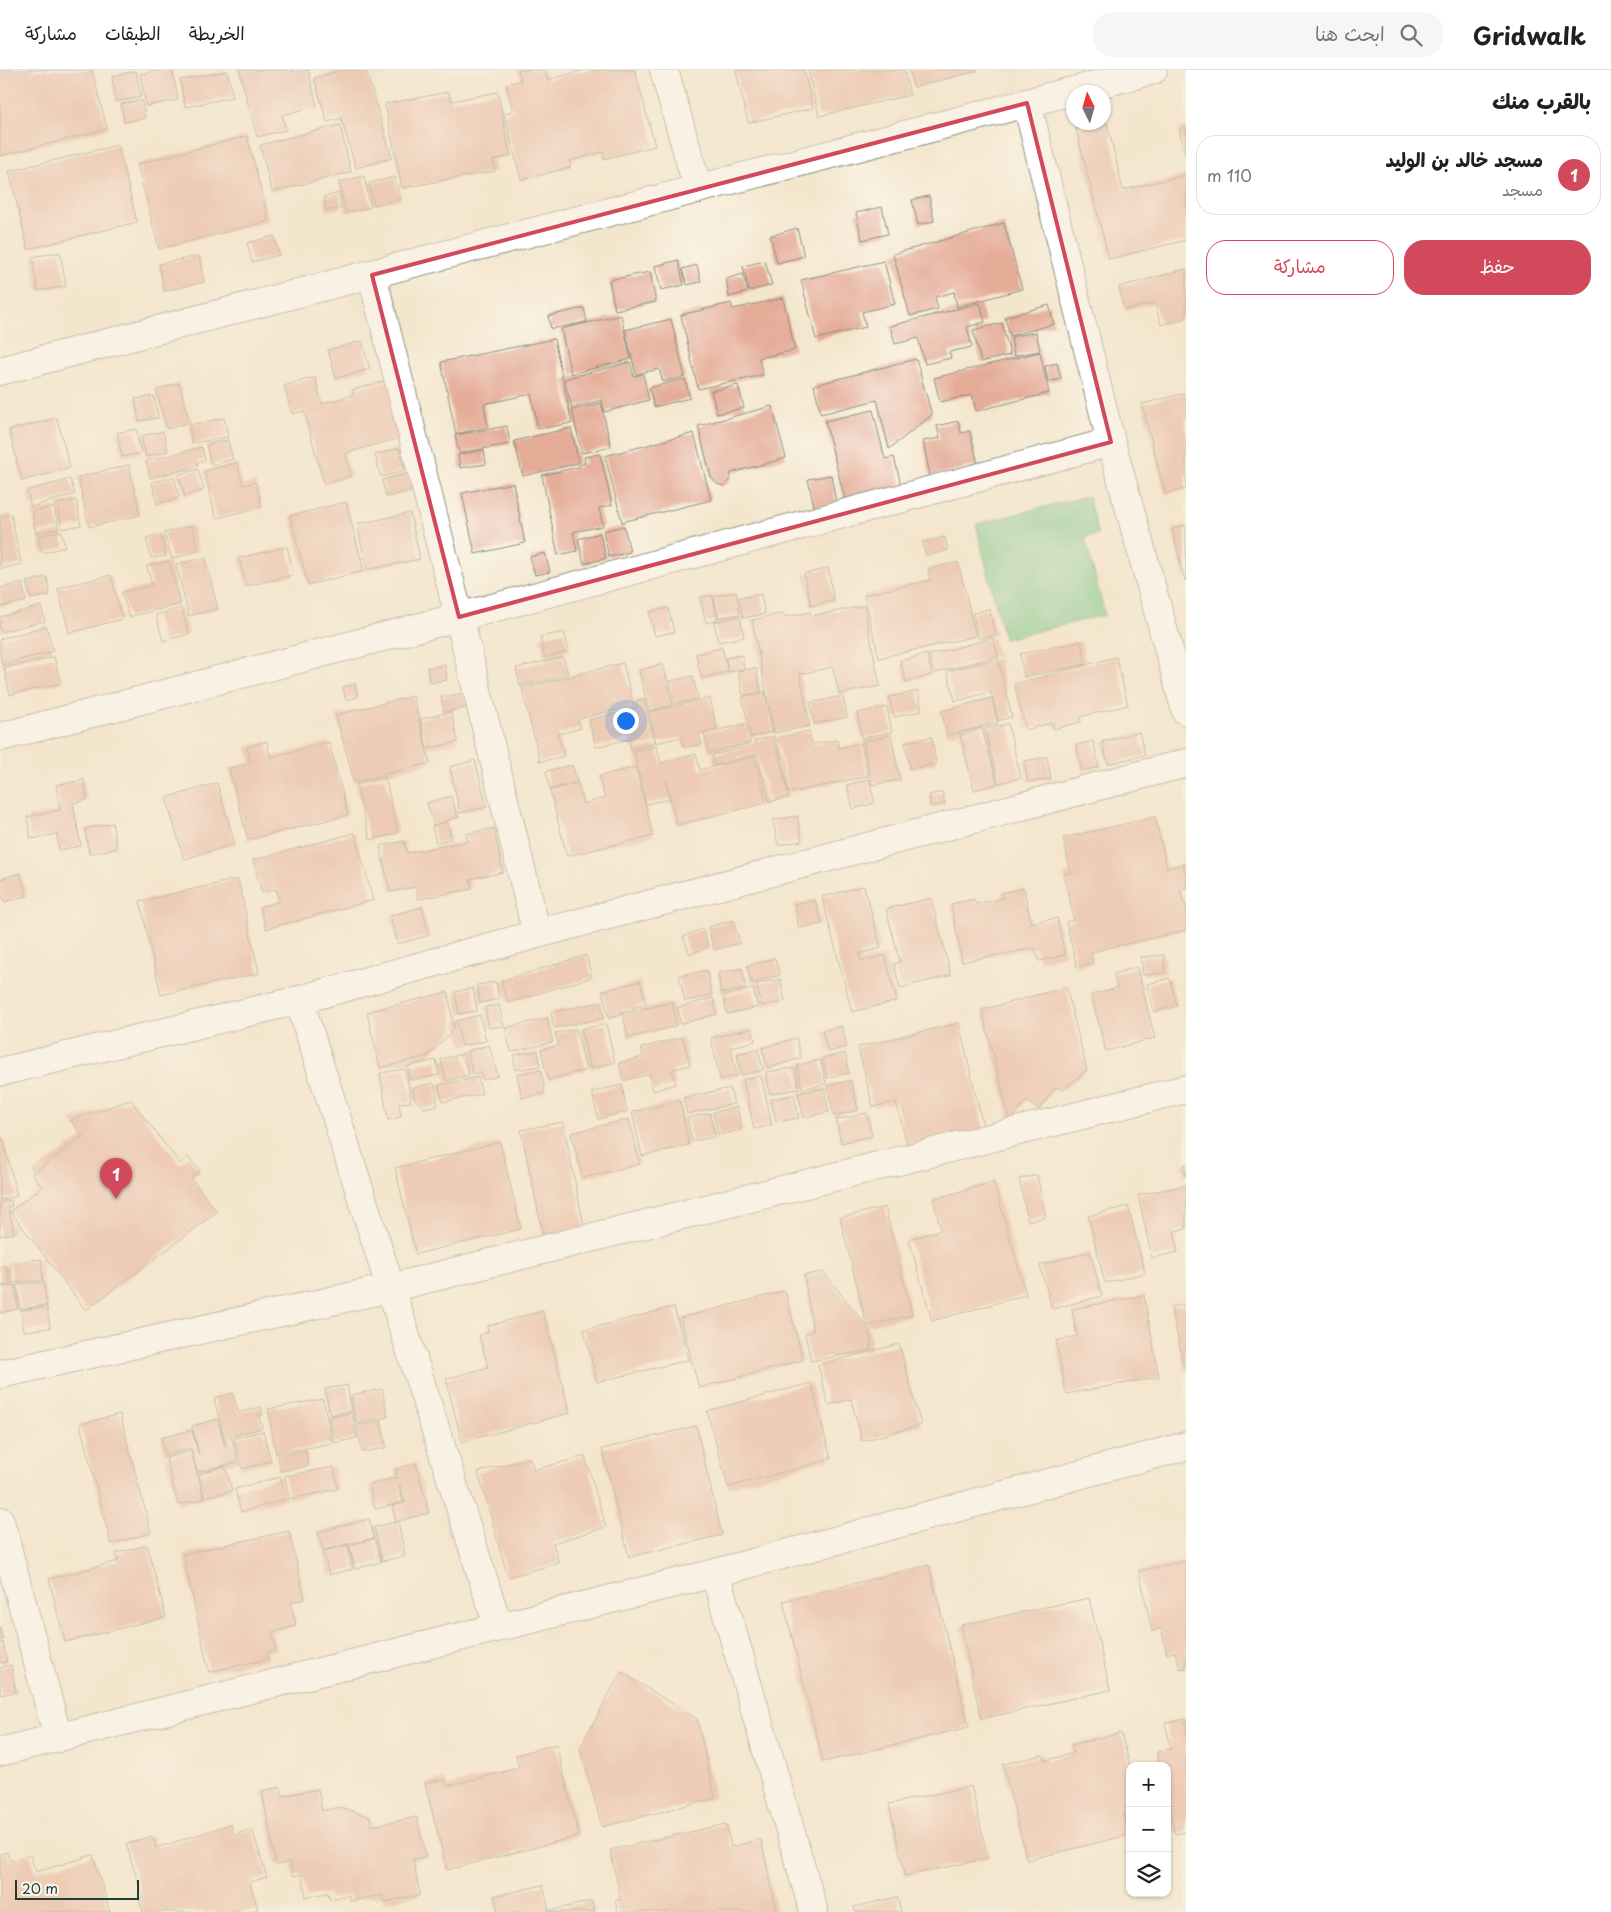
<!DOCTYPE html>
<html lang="ar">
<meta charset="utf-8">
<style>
body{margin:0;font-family:"Playpen Sans","Playpen Sans Arabic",sans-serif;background:#f6f6f6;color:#202124;direction:rtl}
.controls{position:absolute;right:15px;bottom:15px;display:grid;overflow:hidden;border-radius:10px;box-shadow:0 1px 4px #0004}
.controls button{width:45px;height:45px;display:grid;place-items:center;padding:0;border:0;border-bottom:1px solid #e0e0e0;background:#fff;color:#202124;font:25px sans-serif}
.compass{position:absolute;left:1066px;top:15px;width:45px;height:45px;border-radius:50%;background:#fff;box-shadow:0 1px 4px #0004;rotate:355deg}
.scale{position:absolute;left:15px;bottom:12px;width:124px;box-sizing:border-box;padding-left:5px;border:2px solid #1f3d34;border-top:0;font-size:14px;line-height:18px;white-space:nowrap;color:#1f3d34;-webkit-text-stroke:4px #fbf7ec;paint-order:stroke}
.you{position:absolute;left:625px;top:650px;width:18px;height:18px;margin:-12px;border:4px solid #fff;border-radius:50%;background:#1a73e8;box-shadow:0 0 0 8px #1a73e833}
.badge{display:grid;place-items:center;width:32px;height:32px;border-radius:50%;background:#d1495b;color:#fff;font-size:16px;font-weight:700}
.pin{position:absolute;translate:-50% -41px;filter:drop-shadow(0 1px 2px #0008)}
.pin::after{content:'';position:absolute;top:26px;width:18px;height:15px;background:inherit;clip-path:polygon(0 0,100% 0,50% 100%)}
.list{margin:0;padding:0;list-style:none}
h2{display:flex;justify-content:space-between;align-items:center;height:65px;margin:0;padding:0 20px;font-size:21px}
h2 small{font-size:16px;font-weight:400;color:#757577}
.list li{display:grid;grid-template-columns:32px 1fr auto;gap:15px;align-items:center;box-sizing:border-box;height:80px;margin:0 10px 10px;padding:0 10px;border:1px solid #e0e0e0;border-radius:20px}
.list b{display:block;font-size:19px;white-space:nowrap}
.list p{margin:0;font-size:16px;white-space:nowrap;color:#757577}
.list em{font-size:16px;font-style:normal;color:#757577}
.actions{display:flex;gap:10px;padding:15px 20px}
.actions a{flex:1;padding:11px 0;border:1px solid #d1495b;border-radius:20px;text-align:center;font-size:18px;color:#d1495b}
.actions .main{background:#d1495b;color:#fff}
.icon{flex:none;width:28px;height:28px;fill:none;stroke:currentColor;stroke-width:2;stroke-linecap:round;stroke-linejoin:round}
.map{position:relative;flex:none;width:1186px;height:1842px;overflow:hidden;direction:ltr}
header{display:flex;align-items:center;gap:30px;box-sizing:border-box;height:70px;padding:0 25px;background:#fff;border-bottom:1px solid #e0e0e0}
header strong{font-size:24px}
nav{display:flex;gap:28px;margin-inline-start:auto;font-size:18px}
.search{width:350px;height:45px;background:#f6f6f6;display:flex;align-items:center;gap:12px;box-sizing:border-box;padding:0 18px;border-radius:20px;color:#757577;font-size:19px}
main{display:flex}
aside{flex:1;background:#fff}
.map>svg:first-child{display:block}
</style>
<header>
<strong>Gridwalk</strong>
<div class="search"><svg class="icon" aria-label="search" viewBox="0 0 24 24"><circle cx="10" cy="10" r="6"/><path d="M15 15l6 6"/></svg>ابحث هنا</div>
<nav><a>الخريطة</a><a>الطبقات</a><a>مشاركة</a></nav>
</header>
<main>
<aside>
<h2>بالقرب منك<small></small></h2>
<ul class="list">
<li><span class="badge">1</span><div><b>مسجد خالد بن الوليد</b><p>مسجد</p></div><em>110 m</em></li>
</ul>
<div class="actions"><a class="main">حفظ</a><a>مشاركة</a></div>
</aside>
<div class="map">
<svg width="1186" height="1842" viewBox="0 0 1186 1842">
<rect width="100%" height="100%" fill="#fbf7ec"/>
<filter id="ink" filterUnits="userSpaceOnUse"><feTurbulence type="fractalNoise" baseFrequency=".02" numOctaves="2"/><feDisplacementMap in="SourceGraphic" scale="10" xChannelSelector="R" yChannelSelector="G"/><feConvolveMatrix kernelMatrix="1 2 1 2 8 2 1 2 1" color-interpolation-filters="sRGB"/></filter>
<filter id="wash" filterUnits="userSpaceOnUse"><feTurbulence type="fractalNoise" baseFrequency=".0096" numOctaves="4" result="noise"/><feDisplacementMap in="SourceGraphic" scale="20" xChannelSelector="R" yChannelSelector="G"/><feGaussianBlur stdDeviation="1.12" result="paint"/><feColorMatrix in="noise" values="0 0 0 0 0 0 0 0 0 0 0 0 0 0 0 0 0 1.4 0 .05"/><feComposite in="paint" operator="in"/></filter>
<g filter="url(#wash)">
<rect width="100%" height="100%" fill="#f4e6cd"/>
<path fill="#73c88c" stroke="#498260" d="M1088 426 1098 464 1085 468 1105 545 1004 569 976 454Z"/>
<g id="blocks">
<path fill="#e5ac98" d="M0 0H92L107 59 0 86Z
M161 0H172L178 30 146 36 140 4Z
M239 0H293V2L308 0 317 36 282 45 286 60 257 67Z
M342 0H366L392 88 356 98 341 48 327 52 314 8Z
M518 0H545L547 10 585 0H635L655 76 604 89 603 82 569 91 571 97 521 110 504 44 513 41 506 14 521 11Z
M736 0H804L813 38 748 53Z
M808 0H904L910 25 819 46Z
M909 0H977V1L914 17Z
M136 1 141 27 116 32 112 6Z
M227 1 233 27 185 37 180 10Z
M449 22 451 31 498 22 510 86 493 90 495 101 402 118 385 34Z
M142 30 145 48 124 52 121 34Z
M1107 52 1123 120 1186 105V158H1184L1186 170 1109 189 1076 59Z
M340 55 351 102 272 122 260 75Z
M1186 57V84H1185L1179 59Z
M247 66 269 151 159 179 137 94Z
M118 75 137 152 28 179 9 101Z
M364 106 371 137 346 143 339 112Z
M395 107 401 129 374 135 369 113Z
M339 123 342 138 326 141 324 127Z
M929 126 934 151 918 155 912 130Z
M882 137 888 164 862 170 856 143Z
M1004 153 1022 219 957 237 954 222 935 227 938 239 910 246 893 184Z
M797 158 804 186 777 193 770 166Z
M274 166 279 185 252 192 247 173Z
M60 182 66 216 38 221 32 187Z
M199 186 204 212 164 221 159 194Z
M678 190 684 215 661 220 655 196Z
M765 191 772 215 749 221 743 196Z
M884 191 895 234 862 242 866 257 816 269 801 210Z
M697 195 701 212 687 215 682 199Z
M1186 199V248L1161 255 1155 233 1125 240 1119 217Z
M650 202 656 232 615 240 609 210Z
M743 204 748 222 729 227 726 209Z
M783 228 795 280 759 288 763 305 698 319 681 245 731 233 733 239Z
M980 233 985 252 967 257 972 277 949 282 951 288 925 294 918 268 895 274 890 256Z
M1049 235 1054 254 1010 266 1005 247Z
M584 238 587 252 551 259 548 246Z
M621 245 631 289 571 304 561 259Z
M671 249 685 307 663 312 659 299 636 304 625 260Z
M1002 253 1010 285 981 292 973 260Z
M1036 262 1040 281 1014 286 1011 267Z
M554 269 572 353 538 359 531 324 484 334 488 357 456 364 441 292Z
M362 271 370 299 336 308 328 280Z
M1040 282 1049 323 976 341 972 325 940 332 934 308Z
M916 289 932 345 889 379 877 330 821 344 814 315Z
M630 292 634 306 643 304 649 330 604 342 602 330 572 338 564 309Z
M1057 293 1061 309 1048 312 1045 296Z
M315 307 322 334 353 325 352 320 389 310 404 367 345 383 351 406 324 414 304 341 292 344 284 316Z
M685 309 690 328 654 337 649 318Z
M179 313 190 352 167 359 156 320Z
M738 315 744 338 717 344 711 321Z
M1186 323V419L1165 424 1142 334Z
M154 326 158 348 139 351 135 329Z
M601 333 611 377 582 383 572 340Z
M772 336 786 388 731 403 730 411 724 416 717 414 711 407 698 356Z
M873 340 885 389 894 387 901 415 845 430 825 351Z
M57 348 70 398 22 411 9 360Z
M224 348 228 367 192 373 189 355Z
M958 351 961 363 970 361 978 395 930 406 923 371 940 368 937 356Z
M507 356 510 374 459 383 455 365Z
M571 358 579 393 523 406 514 371Z
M136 359 141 383 122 387 117 363Z
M163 361 168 381 146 387 141 366Z
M694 363 711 430 622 452 605 386Z
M228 370 233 389 211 395 206 375Z
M202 377 205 390 197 392 198 396 150 408 146 391Z
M399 378 405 400 381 407 375 385Z
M484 380 486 394 460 398 458 385Z
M600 384 612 435 599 438 603 456 573 462 577 481 558 485 542 405 579 397V395L585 393 584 387Z
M237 393 243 415 256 412 262 437 216 448 204 401Z
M129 395 140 445 89 457 78 407Z
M198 399 204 420 185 426 178 405Z
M409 403 414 420 386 427 382 410Z
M831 405 836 433 814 437 808 409Z
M174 407 179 428 157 434 152 412Z
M70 409 75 424 31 437 27 421Z
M513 413 525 473 475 484 462 423Z
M76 430 81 455 62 459 57 434Z
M346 432 364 501 308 515 290 446Z
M54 437 59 459 36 463 32 441Z
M410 443 420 489 367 500 357 454Z
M11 444 21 494 0 499V447Z
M192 455 198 481 172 489 164 463Z
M1186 455V510L1185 511 1172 459Z
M624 456 630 482 609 487 603 461Z
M61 461 65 477 42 483 38 466Z
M600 463 606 488 584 494 578 469Z
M161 464 166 486 151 488 146 468Z
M945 467 948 480 926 486 922 472Z
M287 477 294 505 246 516 239 488Z
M545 483 550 502 535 505 530 487Z
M205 488 218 539 189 546 176 494Z
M169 491 180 534 129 547 122 522 152 515 147 496Z
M958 492 976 566 879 588 864 525 930 510 928 499Z
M828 498 834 531 811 536 804 504Z
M111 505 122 549 69 563 58 518Z
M47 507 50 525 31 529 26 512Z
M22 513 26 531 0 537V518Z
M736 522 740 544 718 548 714 526Z
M761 524 765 544 743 548 739 528Z
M712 525 718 550 706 553 700 528Z
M41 536 45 551 0 562V547Z
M864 536 880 616 839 624 833 597 800 604 810 656 774 663 752 550 784 543V547L810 542 811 546Z
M181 538 189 564 163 571 156 545Z
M668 538 674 562 655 566 649 542Z
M989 539 996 565 979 569 973 543Z
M740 546 744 567 718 572 714 552Z
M46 556 53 581 2 595 0 584V569Z
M564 562 569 581 545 588 540 567Z
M993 568 998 586 934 603 929 585Z
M1081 571 1086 594 1024 607 1020 584Z
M722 578 728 602 701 608 696 584Z
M927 584 932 605 906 612 900 591Z
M742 585 744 599 728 602 726 588Z
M54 587 61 613 10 625 4 598Z
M563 587 568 604 520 616 516 598Z
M1116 587 1128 635 1080 647 1081 652 1054 659 1052 653 1026 660 1014 614Z
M998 589 1012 647 998 651 991 622 955 631 947 601Z
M623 593 634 636 578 649 581 658 558 664 564 686 540 692 522 618Z
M663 594 673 635 649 641 639 600Z
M445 595 447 610 430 613 427 598Z
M756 598 761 622 743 625 738 601Z
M693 606 698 629 675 634 670 611Z
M355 614 358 627 346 630 343 617Z
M918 621 922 641 894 647 889 627Z
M765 622 773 662 751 667 742 627Z
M464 623 466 637 444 642 441 627Z
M413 626 430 693 354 712 336 645Z
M843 626 847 647 814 654 810 633Z
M710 628 717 659 699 663 702 674 684 678 681 667 656 673 649 642Z
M992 628 998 653 947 665 941 641Z
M644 629 655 673 631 679 629 669 596 677 589 650 637 638 635 631Z
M887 637 892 662 862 668 857 643Z
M451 642 458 672 427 679 420 649Z
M746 654 751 673 709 683 704 663Z
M1008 654 1021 708 998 713 985 659Z
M982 658 997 714 974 720 960 664Z
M809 661 812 674 837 670 839 678 861 673 868 706 789 723 777 668Z
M1139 662 1145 685 1108 694 1102 672Z
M891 665 900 710 872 715 863 671Z
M774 666 789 727 769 732 757 684 714 695 712 685 755 675 754 671Z
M932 667 936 694 910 699 905 672Z
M267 671 270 687 329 672 348 745 248 770 229 698 251 693 247 677Z
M1093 671 1099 697 1082 701 1076 675Z
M656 676 661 693 696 684 700 700 755 686 766 733 677 755 666 711 670 729 646 734 634 681Z
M1047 687 1051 709 1028 712 1024 691Z
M475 690 487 737 460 743 450 697Z
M572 695 577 712 550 719 546 701Z
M636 697 653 766 567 786 550 721 578 713 583 734 605 728 599 706Z
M385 707 398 763 370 770 356 714Z
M869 709 875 733 853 739 847 715Z
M84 710 87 730 73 733 81 776 59 780 57 764 31 769 27 747 60 740 56 715Z
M217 713 235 774 184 789 166 728Z
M942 722 945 734 931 737 929 725Z
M451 726 458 747 434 755 427 733Z
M797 746 802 771 778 775 773 750Z
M1155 747 1167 798 1183 794 1186 806V818L1180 820 1184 834H1186V860L1091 882 1093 893 1077 897 1066 852 1074 850 1064 804 1071 803 1063 768Z
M447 752 451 769 436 772 432 756Z
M112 753 117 778 89 784 85 759Z
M494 758 503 802 470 809 472 819 418 829 416 817 390 822 380 776 404 771 407 783 468 771 466 764Z
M355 763 373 830 266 859 260 837 280 831 276 819 262 823 253 790Z
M20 803 27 826 4 832 0 818V809Z
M238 809 259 903 161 925 140 831Z
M864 816 881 878 859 884 861 891 885 885 897 931 852 942 822 827Z
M1024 818 1031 853 1057 848 1065 885 1039 891 1035 878 962 892 951 834 974 829 975 834 1003 828 1001 823Z
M931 828 951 905 900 918 894 894 900 892 886 839Z
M815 830 822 854 799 858 794 834Z
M422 837 429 865 398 874 390 846Z
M733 850 740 873 714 880 708 857Z
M702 859 709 877 690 884 683 867Z
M586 885 592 907 508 933 501 911Z
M1164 885 1165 903 1143 905 1141 887Z
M775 888 780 905 752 913 747 896Z
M1137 897 1155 968 1106 981 1091 925 1117 918 1114 904Z
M742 898 746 919 721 923 718 903Z
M707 900 712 925 685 931 679 906Z
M1170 908 1177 936 1154 942 1147 914Z
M780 909 785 931 762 936 756 914Z
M640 911 646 934 621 941 622 945 609 948 602 921Z
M496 912 499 929 480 933 477 915Z
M1066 917 1087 1000 1063 1020 1055 1017 1039 1040 1027 1030 1010 1051 982 940Z
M473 918 477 941 459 944 455 922Z
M753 919 758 937 727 944 723 926Z
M448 922 454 959 428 986 380 998 367 942Z
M713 928 717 944 681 954 677 938Z
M601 932 604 948 554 958 551 942Z
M673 932 676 956 628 968 623 943Z
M499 935 504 956 489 958 485 937Z
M480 945 486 971 462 976 456 951Z
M547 948 553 972 511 982 505 958Z
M959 953 984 1060 908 1078 896 1032 873 1037 858 977Z
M606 954 615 992 590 999 581 959Z
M842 956 847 977 828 982 822 961Z
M752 958 755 971 731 977 737 1006 720 1009 711 968Z
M576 959 586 1000 548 1010 541 980 559 975 555 963Z
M683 967 690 995 672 1000 676 1014 653 1021 649 1004 623 1011 619 993 643 987 641 978Z
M796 968 801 988 768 998 762 978Z
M489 975 498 1006 483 1010 480 1002 473 1004 467 981Z
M758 979 763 1000 741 1005 737 984Z
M538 981 540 996 515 1000 514 985Z
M845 983 849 1003 827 1008 823 988Z
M464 984 469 1005 446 1011 441 989Z
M436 990 439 1005 410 1010 408 996Z
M821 990 826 1014 802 1019 797 995Z
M795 998 799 1019 770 1024 766 1002Z
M406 999 411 1032 399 1033 401 1047 388 1050 380 1003Z
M541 1000 545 1023 522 1028 517 1004Z
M761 1006 772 1055 754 1059 743 1009Z
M478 1007 482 1024 443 1032 438 1015Z
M851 1010 858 1040 834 1046 827 1016Z
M434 1013 438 1035 424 1038 414 1028 412 1018Z
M622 1015 627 1042 598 1049 592 1022Z
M730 1018 734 1034 687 1044 683 1028Z
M824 1018 829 1042 804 1047 798 1023Z
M794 1025 799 1048 776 1052 771 1029Z
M131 1030 180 1094 188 1087 200 1101 191 1108 217 1142 86 1240 10 1141 42 1117 32 1104 83 1066 70 1050Z
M680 1031 689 1075 642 1086 632 1042Z
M737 1037 742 1060 718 1065 713 1042Z
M710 1043 715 1067 692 1071 687 1048Z
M867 1043 872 1066 841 1073 836 1050Z
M629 1049 640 1094 583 1108 571 1063Z
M563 1052 586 1166 545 1174 521 1060Z
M3 1068 17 1126 0 1130V1069Z
M500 1072 521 1159 416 1184 395 1098Z
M1186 1094V1106H1185L1183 1095Z
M1037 1105 1046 1147 1028 1151 1019 1109Z
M994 1112 1026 1225 932 1251 909 1169 941 1160 933 1129Z
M1186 1115V1159L1174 1161 1178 1182 1152 1188 1138 1125Z
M11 1130 12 1136 8 1137 14 1163 0 1166V1132Z
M1128 1136 1145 1203 1105 1213 1088 1146Z
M885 1137 912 1245 867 1256 840 1148Z
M1090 1182 1102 1226 1052 1239 1040 1195Z
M41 1189 43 1210 12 1213 10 1193Z
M0 1196H7L10 1215 0 1216Z
M823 1202 870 1260 871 1280 811 1291 805 1264 813 1261 804 1205Z
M44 1212 47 1235 20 1239 17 1215Z
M15 1215 18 1239 0 1243V1217Z
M785 1221 803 1290 699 1318 680 1248Z
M1144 1225 1159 1307 1066 1324 1056 1271 1077 1266 1072 1239Z
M1186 1234V1301H1185L1171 1237Z
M47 1237 50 1258 24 1261 21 1240Z
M674 1237 688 1290 597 1312 584 1260Z
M543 1241 570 1343 462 1372 446 1309 488 1297 479 1265 488 1262 487 1256Z
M899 1274 921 1355 862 1371 851 1329 828 1335 818 1295Z
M811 1313 831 1389 728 1417 707 1341Z
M347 1315 352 1341 330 1345 325 1319Z
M382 1319 388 1347 356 1353 351 1325Z
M233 1323 238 1343 261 1337 263 1344 259 1346 262 1358 231 1366 238 1392 197 1402 191 1379 165 1385 161 1368 192 1360 198 1383H199L192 1356 218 1349 224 1376H226L214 1328Z
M323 1329 332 1373 276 1384 268 1339Z
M352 1343 357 1368 334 1373 329 1347Z
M120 1344 151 1463 111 1474 80 1354Z
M381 1351 386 1378 362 1382 357 1355Z
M696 1356 722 1465 629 1487 602 1379Z
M263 1361 271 1391 242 1399 234 1368Z
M191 1381 204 1429 178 1435 166 1388Z
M306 1381 308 1396 280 1401 278 1386Z
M585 1386 606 1457 553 1473 559 1493 508 1507 478 1402 530 1388 534 1400Z
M416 1393 429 1443 398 1451 405 1486 382 1491 374 1457 396 1452 392 1436 405 1433 399 1414 403 1432 375 1439 369 1415 397 1407 395 1399Z
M225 1396 232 1421 205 1427 199 1404Z
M334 1397 338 1419 289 1429 285 1406Z
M280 1407 286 1429 241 1442 235 1419Z
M369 1449 374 1468 323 1480 318 1462Z
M289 1461 305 1529 291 1532 296 1556 272 1562 276 1580 266 1582 268 1589 209 1602 183 1484Z
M375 1469 381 1492 355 1499 349 1475Z
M147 1475 166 1547 65 1572 49 1509 118 1491 116 1483Z
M348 1475 353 1499 329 1505 323 1481Z
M1186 1491V1598L1180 1599 1175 1582 1167 1584 1161 1558 1152 1561 1139 1501Z
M929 1495 969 1657 823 1692 783 1531Z
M1089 1528 1110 1620 981 1649 961 1555Z
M0 1557 3 1569 0 1570Z
M3 1572 7 1592 0 1593V1573Z
M11 1595 16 1622 0 1625V1598Z
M621 1602 697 1649 715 1728 602 1757 580 1678Z
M1186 1649V1762L1175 1764 1167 1728V1696H1160L1157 1682 1171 1679 1165 1653Z
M1121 1663 1130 1696V1743L1124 1745 1129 1765 1027 1790 1003 1694 1043 1685 1045 1691 1073 1683 1071 1675Z
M556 1674 579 1766 447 1800 425 1713 445 1709 447 1716 519 1698 516 1685Z
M971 1716 988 1788 905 1806 889 1734Z
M281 1717 282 1726 318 1719 322 1741 340 1737 370 1747 372 1756 417 1747 426 1787 413 1789 420 1825 384 1832 382 1825 350 1831 349 1825 330 1829 328 1823 306 1827 302 1804 293 1806 291 1792 276 1795 262 1721Z
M231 1754 234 1765 252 1759 267 1807 250 1812 258 1839 248 1842H143L139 1829 143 1827 126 1774 152 1766 156 1778Z
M726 1754 731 1777 761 1769 777 1842H618L615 1831 621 1829 610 1780Z
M7 1782 10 1791 30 1785 36 1802 93 1785 110 1842H0V1784Z
M543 1815 549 1841 592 1831 595 1842H498L494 1826Z
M897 1827 901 1842H856L854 1837Z"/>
</g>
</g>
<g filter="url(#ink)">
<use href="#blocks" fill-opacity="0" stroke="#8a9280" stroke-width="1"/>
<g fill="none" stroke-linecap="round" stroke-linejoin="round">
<defs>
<path id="minor" d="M664 0 698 119
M1027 33 1111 372 1186 641
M372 205 459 547 537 864
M0 301 1153 0
M0 667 459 547 1111 372
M299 930 498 1556
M0 1002 299 930 537 864 1186 693
M0 1304 390 1218 1186 1019
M0 1451 58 1668
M715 1503 814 1842
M0 1682 715 1503 1186 1376"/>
</defs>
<use href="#minor" stroke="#8a9280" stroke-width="30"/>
<use href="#minor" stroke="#fff" stroke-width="28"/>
</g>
</g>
<path d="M0 0H1186V1842H0ZM1027 33 1111 372 459 547 372 205Z" fill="#f4e6cd" fill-opacity=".55" fill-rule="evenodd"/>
<path fill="none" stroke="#d1495b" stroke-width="4" stroke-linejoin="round" d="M1027 33 1111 372 459 547 372 205Z"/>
</svg>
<div class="controls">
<button>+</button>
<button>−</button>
<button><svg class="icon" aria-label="layers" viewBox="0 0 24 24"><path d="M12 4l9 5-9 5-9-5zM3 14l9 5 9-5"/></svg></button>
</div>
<svg class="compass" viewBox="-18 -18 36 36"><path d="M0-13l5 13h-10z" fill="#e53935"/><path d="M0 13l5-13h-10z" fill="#757577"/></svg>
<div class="scale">20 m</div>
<div class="you"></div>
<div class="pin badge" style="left:116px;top:1129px">1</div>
</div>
</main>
